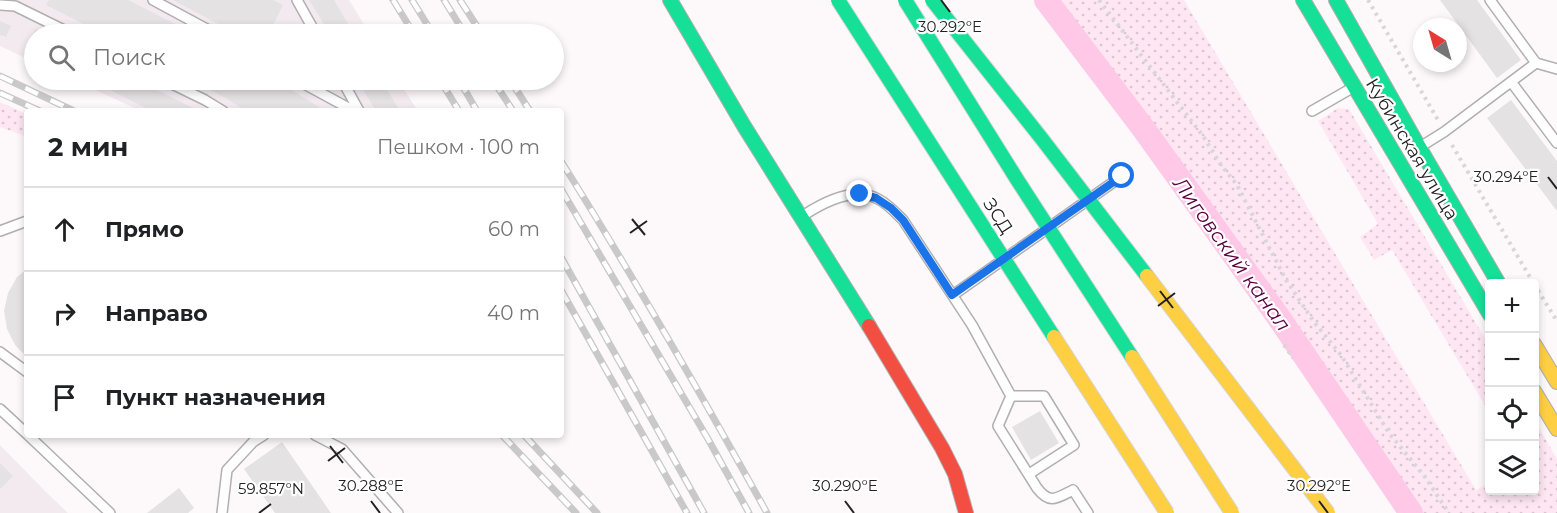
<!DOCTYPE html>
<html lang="ru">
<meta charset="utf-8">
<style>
body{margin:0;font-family:Montserrat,sans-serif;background:#f6f6f6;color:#202124}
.controls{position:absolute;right:18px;bottom:18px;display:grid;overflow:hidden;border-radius:6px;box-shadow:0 3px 9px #0003}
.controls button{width:54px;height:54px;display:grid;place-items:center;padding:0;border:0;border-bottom:2px solid #e0e0e0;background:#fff;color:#202124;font:30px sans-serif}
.compass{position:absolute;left:1413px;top:18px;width:54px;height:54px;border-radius:50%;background:#fff;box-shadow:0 3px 9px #0003;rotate:323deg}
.stop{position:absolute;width:18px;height:18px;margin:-14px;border:4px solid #1a73e8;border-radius:50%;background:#fff}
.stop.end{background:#1a73e8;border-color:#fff;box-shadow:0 2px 6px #0008}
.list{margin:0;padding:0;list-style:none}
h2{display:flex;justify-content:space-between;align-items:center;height:78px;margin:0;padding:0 24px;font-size:26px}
h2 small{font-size:20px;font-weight:400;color:#757577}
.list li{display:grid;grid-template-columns:39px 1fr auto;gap:18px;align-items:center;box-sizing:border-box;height:84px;padding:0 24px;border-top:2px solid #e0e0e0}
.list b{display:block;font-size:22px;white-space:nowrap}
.list em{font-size:20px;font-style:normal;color:#757577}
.icon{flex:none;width:33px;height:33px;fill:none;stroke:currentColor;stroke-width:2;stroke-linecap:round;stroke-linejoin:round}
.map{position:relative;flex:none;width:1557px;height:513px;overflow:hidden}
.search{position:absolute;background:#fff;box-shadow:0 3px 9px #0003;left:24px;top:24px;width:540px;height:66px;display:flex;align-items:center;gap:15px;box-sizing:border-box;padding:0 21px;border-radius:33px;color:#757577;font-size:22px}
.panel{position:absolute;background:#fff;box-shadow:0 3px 9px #0003;left:24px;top:108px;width:540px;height:330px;border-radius:6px}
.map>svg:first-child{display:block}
</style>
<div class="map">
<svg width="1557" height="513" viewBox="0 0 1557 513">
<defs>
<pattern id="grass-dots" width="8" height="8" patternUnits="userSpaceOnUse" patternTransform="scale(1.5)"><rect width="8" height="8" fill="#fee7f3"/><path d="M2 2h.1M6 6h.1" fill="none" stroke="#dac6d0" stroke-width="1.8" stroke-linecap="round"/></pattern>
</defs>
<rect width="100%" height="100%" fill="#fdf9fb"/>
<path fill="#f2eaef" d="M0 0H349L370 34H34V62L0 46Z
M74 80H398L418 111H141Z
M0 445 45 491 68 513H0Z"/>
<path fill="url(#grass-dots)" d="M1056 0H1184L1476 490 1489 483 1490 490H1534L1535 421 1557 459V513H1422L1287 315 1188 173H1183Z
M0 102 27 114V137L0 127Z
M1338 108 1349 109 1489 345V412L1392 250 1374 260 1360 237 1378 224 1318 121Z"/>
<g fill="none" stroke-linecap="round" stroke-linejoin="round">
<path stroke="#fec8e6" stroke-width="24" d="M1046 0 1143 128 1277 315 1411 513"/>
</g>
<path fill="#e4e2e3" d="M49 0H128L195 34H103L46 5Z
M173 0H273L283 5 272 27 285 34H237Z
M309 0H334L354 34H330Z
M1440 0H1477L1521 60 1497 78Z
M0 21 11 26 6 37 0 35Z
M36 29 47 34H34V51L26 47Z
M90 80H137L199 111H152Z
M190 80H276L325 111H246L224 97Z
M357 80H381L400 111H376Z
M1511 100 1557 161V211L1487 118Z
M27 269V357L15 345 7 329 4 311 8 293 17 277Z
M1040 411 1059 443 1031 460 1012 427Z
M282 442 331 513H275L244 469Z
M0 463 13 476 0 489Z
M179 488 194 508 188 513H147Z"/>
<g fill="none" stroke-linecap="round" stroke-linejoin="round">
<defs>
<path id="lane" d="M153 0 216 34
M297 0 316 34
M0 5 15 6 72 34
M1536 63 1557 69
M164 80 205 100 223 111
M297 80 354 111
M342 80 359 111
M1512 83 1557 143
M1312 111 1352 88
M1420 147 1444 132 1536 63 1490 0
M804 215C824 202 854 186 878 199 888 204 895 212 903 220L972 325 1011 396 998 426 1037 488C1050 505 1057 498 1073 490L1088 513
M0 231 27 221
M953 295 1122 176
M0 352 27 372
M1011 396H1044L1074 445 1029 474
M0 409 27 434
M28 435 110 513
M315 435 342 449 398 513
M222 513 227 470 253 442 264 435"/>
<path id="fast" d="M670 0 744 126 869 326
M1303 0 1490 315
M1336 0 1419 147 1499 284"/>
<path id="slow" d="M1534 344 1557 382
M1534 391 1557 429"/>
<path id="jam" d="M869 326 942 448 955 474 966 513"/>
</defs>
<use href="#lane" stroke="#b2afb0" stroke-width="12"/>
<use href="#fast" stroke="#b2afb0" stroke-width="16"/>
<use href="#slow" stroke="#b2afb0" stroke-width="16"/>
<use href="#jam" stroke="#b2afb0" stroke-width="16"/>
<path stroke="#d8d6d7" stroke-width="4" stroke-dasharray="3 4.5" stroke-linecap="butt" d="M1099 0 1203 136 1221 165 1237 185 1286 280 1314 322 1341 355 1389 433 1425 477 1449 513
M1368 0 1438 120
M1452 145 1534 284
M1534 284 1557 321
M1284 345 1293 358"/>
<use href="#lane" stroke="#fffefe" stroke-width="9"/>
<use href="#fast" stroke="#16e098" stroke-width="14"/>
<use href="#slow" stroke="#ffcf43" stroke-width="14"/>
<use href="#jam" stroke="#f24e42" stroke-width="14"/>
<defs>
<path id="rail" d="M393 0 414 34
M412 0 433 34
M444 0 465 34
M460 0 482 34
M0 76 74 111
M440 80 459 111
M459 80 477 111
M493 80 513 111
M510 80 530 111
M0 93 40 111
M561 161C633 276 701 394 767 513
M561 189 708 439 749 513
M561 257 704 513
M561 290 687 513
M502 435 576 513
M524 435 597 513"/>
</defs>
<use href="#rail" stroke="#cac9c9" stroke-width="7"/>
<use href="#rail" stroke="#fff" stroke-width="4.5" stroke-dasharray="14" stroke-linecap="butt"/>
<defs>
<path id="fast-bridge" d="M838 0 1054 337
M905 0 1018 181 1132 357
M932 0 1042 139 1147 276"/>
<path id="slow-bridge" d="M1147 276 1328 513
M1054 337 1167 513
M1132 357 1232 513"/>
</defs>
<use href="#fast-bridge" stroke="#d7d5d6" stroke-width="16" stroke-linecap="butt"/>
<use href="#slow-bridge" stroke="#d7d5d6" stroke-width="16" stroke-linecap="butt"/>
<use href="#fast-bridge" stroke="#16e098" stroke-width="14"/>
<use href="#slow-bridge" stroke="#ffcf43" stroke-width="14"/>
</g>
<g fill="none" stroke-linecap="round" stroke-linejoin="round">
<path stroke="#1a73e8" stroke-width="8" d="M860 194 876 198 891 208 903 220 952 295 1122 176"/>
</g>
<path fill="none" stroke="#242223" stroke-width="2" d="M941 0 950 12M1548 177 1557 189M632 219 645 235M630 233 647 221M1160 291 1173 308M1158 306 1175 293M330 446 343 463M328 461 345 448M371 501 380 513M845 501 854 513M1319 501 1328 513M259 513 271 504"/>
<g text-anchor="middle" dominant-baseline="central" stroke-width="4.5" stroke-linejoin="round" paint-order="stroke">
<g font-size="18" fill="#242223" stroke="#fff">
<text transform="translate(1412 149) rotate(59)">Кубинская улица</text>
<text transform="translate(998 216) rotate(57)">ЗСД</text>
</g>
<g font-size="20" font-style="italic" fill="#59003f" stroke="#fff">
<text transform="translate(1232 254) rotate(54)">Лиговский канал</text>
</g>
</g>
<g font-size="15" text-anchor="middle" fill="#242223" stroke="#fff" stroke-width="4.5" stroke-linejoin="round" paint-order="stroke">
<text x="950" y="32">30.292°E</text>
<text x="1506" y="182">30.294°E</text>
<text x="371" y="491">30.288°E</text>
<text x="845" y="491">30.290°E</text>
<text x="1319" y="491">30.292°E</text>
<text x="271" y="494">59.857°N</text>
</g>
</svg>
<div class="controls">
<button>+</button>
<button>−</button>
<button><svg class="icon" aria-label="locate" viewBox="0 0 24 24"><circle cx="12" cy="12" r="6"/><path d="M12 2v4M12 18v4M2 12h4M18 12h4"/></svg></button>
<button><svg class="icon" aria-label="layers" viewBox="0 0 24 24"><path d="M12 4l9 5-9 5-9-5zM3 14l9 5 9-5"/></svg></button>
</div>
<svg class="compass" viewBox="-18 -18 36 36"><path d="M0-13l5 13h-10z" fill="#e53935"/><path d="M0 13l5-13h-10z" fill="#757577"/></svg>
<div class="stop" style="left:1122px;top:176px"></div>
<div class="stop end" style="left:860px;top:194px"></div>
<div class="search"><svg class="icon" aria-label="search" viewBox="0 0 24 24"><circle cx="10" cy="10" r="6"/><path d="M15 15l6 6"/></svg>Поиск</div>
<section class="panel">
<h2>2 мин<small>Пешком · 100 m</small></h2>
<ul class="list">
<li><svg class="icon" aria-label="ahead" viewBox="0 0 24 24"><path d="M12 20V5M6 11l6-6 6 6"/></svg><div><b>Прямо</b></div><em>60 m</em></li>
<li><svg class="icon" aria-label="right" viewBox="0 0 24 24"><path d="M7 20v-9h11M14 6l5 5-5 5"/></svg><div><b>Направо</b></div><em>40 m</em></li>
<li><svg class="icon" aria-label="arrive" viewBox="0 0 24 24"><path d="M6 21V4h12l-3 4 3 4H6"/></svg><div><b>Пункт назначения</b></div></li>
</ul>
</section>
</div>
